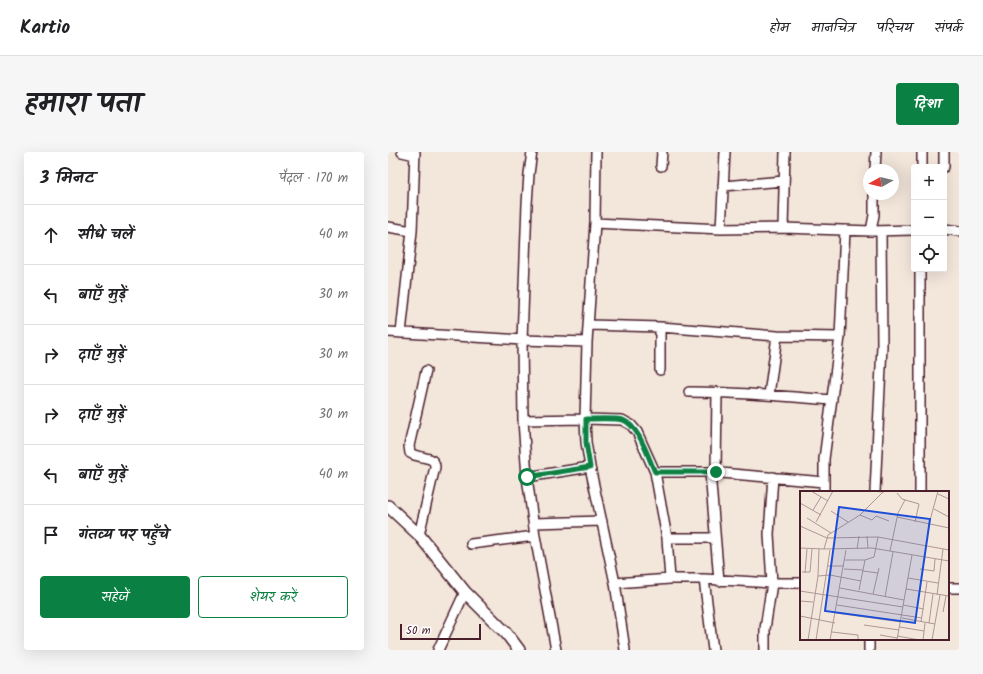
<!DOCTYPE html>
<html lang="hi">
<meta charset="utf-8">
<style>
body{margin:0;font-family:Kalam,"Playpen Sans Deva",sans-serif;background:#f6f6f6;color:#202124}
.controls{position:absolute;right:12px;top:12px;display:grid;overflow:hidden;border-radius:4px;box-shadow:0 4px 16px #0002}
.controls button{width:36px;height:36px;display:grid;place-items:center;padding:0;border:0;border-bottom:1px solid #e0e0e0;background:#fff;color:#202124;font:20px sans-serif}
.compass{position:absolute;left:475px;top:12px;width:36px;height:36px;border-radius:50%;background:#fff;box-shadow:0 4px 16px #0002;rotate:262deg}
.scale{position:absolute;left:12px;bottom:10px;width:81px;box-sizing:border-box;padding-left:4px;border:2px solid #4a1f2b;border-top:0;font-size:11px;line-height:14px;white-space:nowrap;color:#4a1f2b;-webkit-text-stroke:3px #fff;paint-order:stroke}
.stop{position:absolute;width:12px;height:12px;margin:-9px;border:3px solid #0b8043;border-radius:50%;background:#fff}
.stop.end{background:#0b8043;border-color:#fff;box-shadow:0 1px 4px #0008}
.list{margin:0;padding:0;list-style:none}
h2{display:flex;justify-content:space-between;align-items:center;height:52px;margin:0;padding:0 16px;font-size:17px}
h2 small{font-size:13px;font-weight:400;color:#757577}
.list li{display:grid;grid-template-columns:26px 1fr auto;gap:12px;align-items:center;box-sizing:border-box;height:60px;padding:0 16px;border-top:1px solid #e0e0e0}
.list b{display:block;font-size:15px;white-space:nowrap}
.list em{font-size:13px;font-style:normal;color:#757577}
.actions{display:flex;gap:8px;padding:12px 16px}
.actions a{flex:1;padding:9px 0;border:1px solid #0b8043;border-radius:4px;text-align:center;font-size:14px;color:#0b8043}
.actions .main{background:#0b8043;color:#fff}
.icon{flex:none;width:22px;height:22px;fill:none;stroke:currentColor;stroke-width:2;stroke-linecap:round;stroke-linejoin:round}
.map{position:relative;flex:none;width:571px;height:498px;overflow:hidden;border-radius:4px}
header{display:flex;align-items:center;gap:24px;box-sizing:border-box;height:56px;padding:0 20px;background:#fff;border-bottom:1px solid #e0e0e0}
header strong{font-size:19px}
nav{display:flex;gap:22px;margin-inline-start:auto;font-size:14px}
.intro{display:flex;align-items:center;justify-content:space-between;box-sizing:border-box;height:96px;padding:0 24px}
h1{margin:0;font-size:28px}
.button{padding:10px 18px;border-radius:4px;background:#0b8043;color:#fff;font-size:14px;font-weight:700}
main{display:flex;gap:24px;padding:0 24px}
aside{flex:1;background:#fff;border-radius:4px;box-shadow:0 4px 16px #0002}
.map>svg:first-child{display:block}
</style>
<header>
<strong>Kartio</strong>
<nav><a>होम</a><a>मानचित्र</a><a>परिचय</a><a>संपर्क</a></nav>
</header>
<div class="intro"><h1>हमारा पता</h1><a class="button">दिशा</a></div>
<main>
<aside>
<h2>3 मिनट<small>पैदल · 170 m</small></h2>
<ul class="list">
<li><svg class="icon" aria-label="ahead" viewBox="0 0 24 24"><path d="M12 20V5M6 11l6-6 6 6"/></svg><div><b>सीधे चलें</b></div><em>40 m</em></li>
<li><svg class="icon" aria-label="left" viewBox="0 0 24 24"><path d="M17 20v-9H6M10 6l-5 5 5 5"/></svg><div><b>बाएँ मुड़ें</b></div><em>30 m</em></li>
<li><svg class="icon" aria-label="right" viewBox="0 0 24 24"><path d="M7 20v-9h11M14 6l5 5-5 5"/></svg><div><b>दाएँ मुड़ें</b></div><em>30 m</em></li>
<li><svg class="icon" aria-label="right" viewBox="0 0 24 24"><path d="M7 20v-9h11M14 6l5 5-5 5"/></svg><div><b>दाएँ मुड़ें</b></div><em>30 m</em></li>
<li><svg class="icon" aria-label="left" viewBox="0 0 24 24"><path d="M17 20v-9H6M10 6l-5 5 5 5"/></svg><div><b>बाएँ मुड़ें</b></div><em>40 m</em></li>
<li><svg class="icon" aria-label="arrive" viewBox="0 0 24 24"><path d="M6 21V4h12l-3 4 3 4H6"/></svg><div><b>गंतव्य पर पहुँचे</b></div></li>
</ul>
<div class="actions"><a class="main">सहेजें</a><a>शेयर करें</a></div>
</aside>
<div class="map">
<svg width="571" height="498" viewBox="0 0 571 498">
<rect width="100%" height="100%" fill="#f3e6db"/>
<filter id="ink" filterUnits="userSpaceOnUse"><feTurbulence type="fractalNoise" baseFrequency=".025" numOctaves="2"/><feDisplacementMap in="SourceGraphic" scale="8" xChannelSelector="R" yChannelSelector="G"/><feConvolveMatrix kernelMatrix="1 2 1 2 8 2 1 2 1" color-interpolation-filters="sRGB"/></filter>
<g filter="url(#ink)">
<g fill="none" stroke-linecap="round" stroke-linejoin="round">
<defs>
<path id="minor" d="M14 0 27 3
M144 0 141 22 139 52 134 188 135 268 139 325 147 384 168 498
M208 0 207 71 199 190 197 267 198 290 202 315 227 431 237 498
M273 14 274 0
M534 15V0
M556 15V0
M487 18 488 0
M335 34 396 29
M207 71 333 77 395 76 483 79 526 78
M0 75 24 79
M395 76 397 0
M333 77 337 0
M556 77 571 79
M483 79 486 63V42
M532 117V340
M201 173 272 175 389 184 452 185
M272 175V218
M0 180 134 188 199 190
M13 181 24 79 27 0
M301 240C349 240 396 244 444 248
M381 243 389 184
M135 268 197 267 234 268 243 273 249 280 267 320 279 386 282 427
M267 320H322L436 330
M322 320 331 429
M328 320 329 240
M139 325 202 315
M436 340V307L452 185 457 78
M487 340 494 194 493 79
M146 371 214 369
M31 383 47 315C47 311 46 309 42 307L26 303 22 301 21 294 38 219
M279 386H327
M83 392 147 384
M316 427 325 498
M227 431 282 427H316L384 431H413
M560 436H571
M50 498 77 440
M377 498V477L384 431 381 382 385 325
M481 498V487"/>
<path id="tertiary" d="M0 354 31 383 77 440 119 482 131 498"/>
</defs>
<use href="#minor" stroke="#4a1f2b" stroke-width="12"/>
<use href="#tertiary" stroke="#4a1f2b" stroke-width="14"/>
<use href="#minor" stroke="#fff" stroke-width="9"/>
<use href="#tertiary" stroke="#fff" stroke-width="11"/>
</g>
</g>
<g fill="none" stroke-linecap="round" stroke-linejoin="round" filter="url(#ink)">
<path stroke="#0b8043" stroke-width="5" d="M139 325 202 315 198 290V267C206 267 228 266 235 268 251 274 260 305 267 320H328"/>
</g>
<g transform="translate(412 339)">
<rect width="149" height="149" fill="#f3e6db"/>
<path fill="none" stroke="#af9695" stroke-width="1" d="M11 0 28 10M70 0 84 1M97 2 102 8 119 13 115 31M138 3 149 8M0 12 21 24M134 18 149 26M13 19 21 6M31 20 48 31M60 24 72 29 76 25 89 30M97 26 149 37M7 27 31 42M16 31 33 0M129 33 138 0M0 35 27 47 78 46 149 59M67 45 68 57M0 57 24 58 28 44 60 24 84 0M24 58 72 57 149 70M57 58 59 45M90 60 98 22 105 9M45 69H65L74 66 78 46M28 75H44M44 78 63 79M120 78 134 80 135 68M63 80 78 82M2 81H10L12 58M5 82 7 58M18 85 30 84 61 90M108 87 138 92M40 97 104 109M106 98 149 105M59 99 65 69M0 100 103 116M73 103 79 77M137 104 143 58M85 106 93 61M0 110 13 111M37 114 122 127M103 114 124 118M143 121 146 105M36 122 101 131M0 125 35 132M102 127 135 133M121 131 127 91M129 132 133 103M64 134 99 139M100 136 124 140M32 141 58 144V149M80 144 97 147M97 145 120 149M8 149 18 85 19 58M16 149 30 59M30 149 46 59M97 149 112 64M123 149 125 132M132 149 140 104"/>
<path fill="#1d4ed8" fill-opacity="0.15" stroke="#1d4ed8" stroke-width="2" d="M39 16 130 28 115 132 25 120Z"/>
<rect width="149" height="149" fill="none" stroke="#4a1f2b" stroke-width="2"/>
</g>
</svg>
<div class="controls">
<button>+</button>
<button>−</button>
<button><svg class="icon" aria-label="locate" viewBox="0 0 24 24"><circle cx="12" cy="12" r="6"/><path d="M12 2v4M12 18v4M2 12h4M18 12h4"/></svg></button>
</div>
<svg class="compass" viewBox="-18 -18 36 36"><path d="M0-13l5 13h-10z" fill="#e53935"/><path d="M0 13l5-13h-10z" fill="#757577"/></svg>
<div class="scale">50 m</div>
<div class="stop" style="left:139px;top:325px"></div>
<div class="stop end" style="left:328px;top:320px"></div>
</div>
</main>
